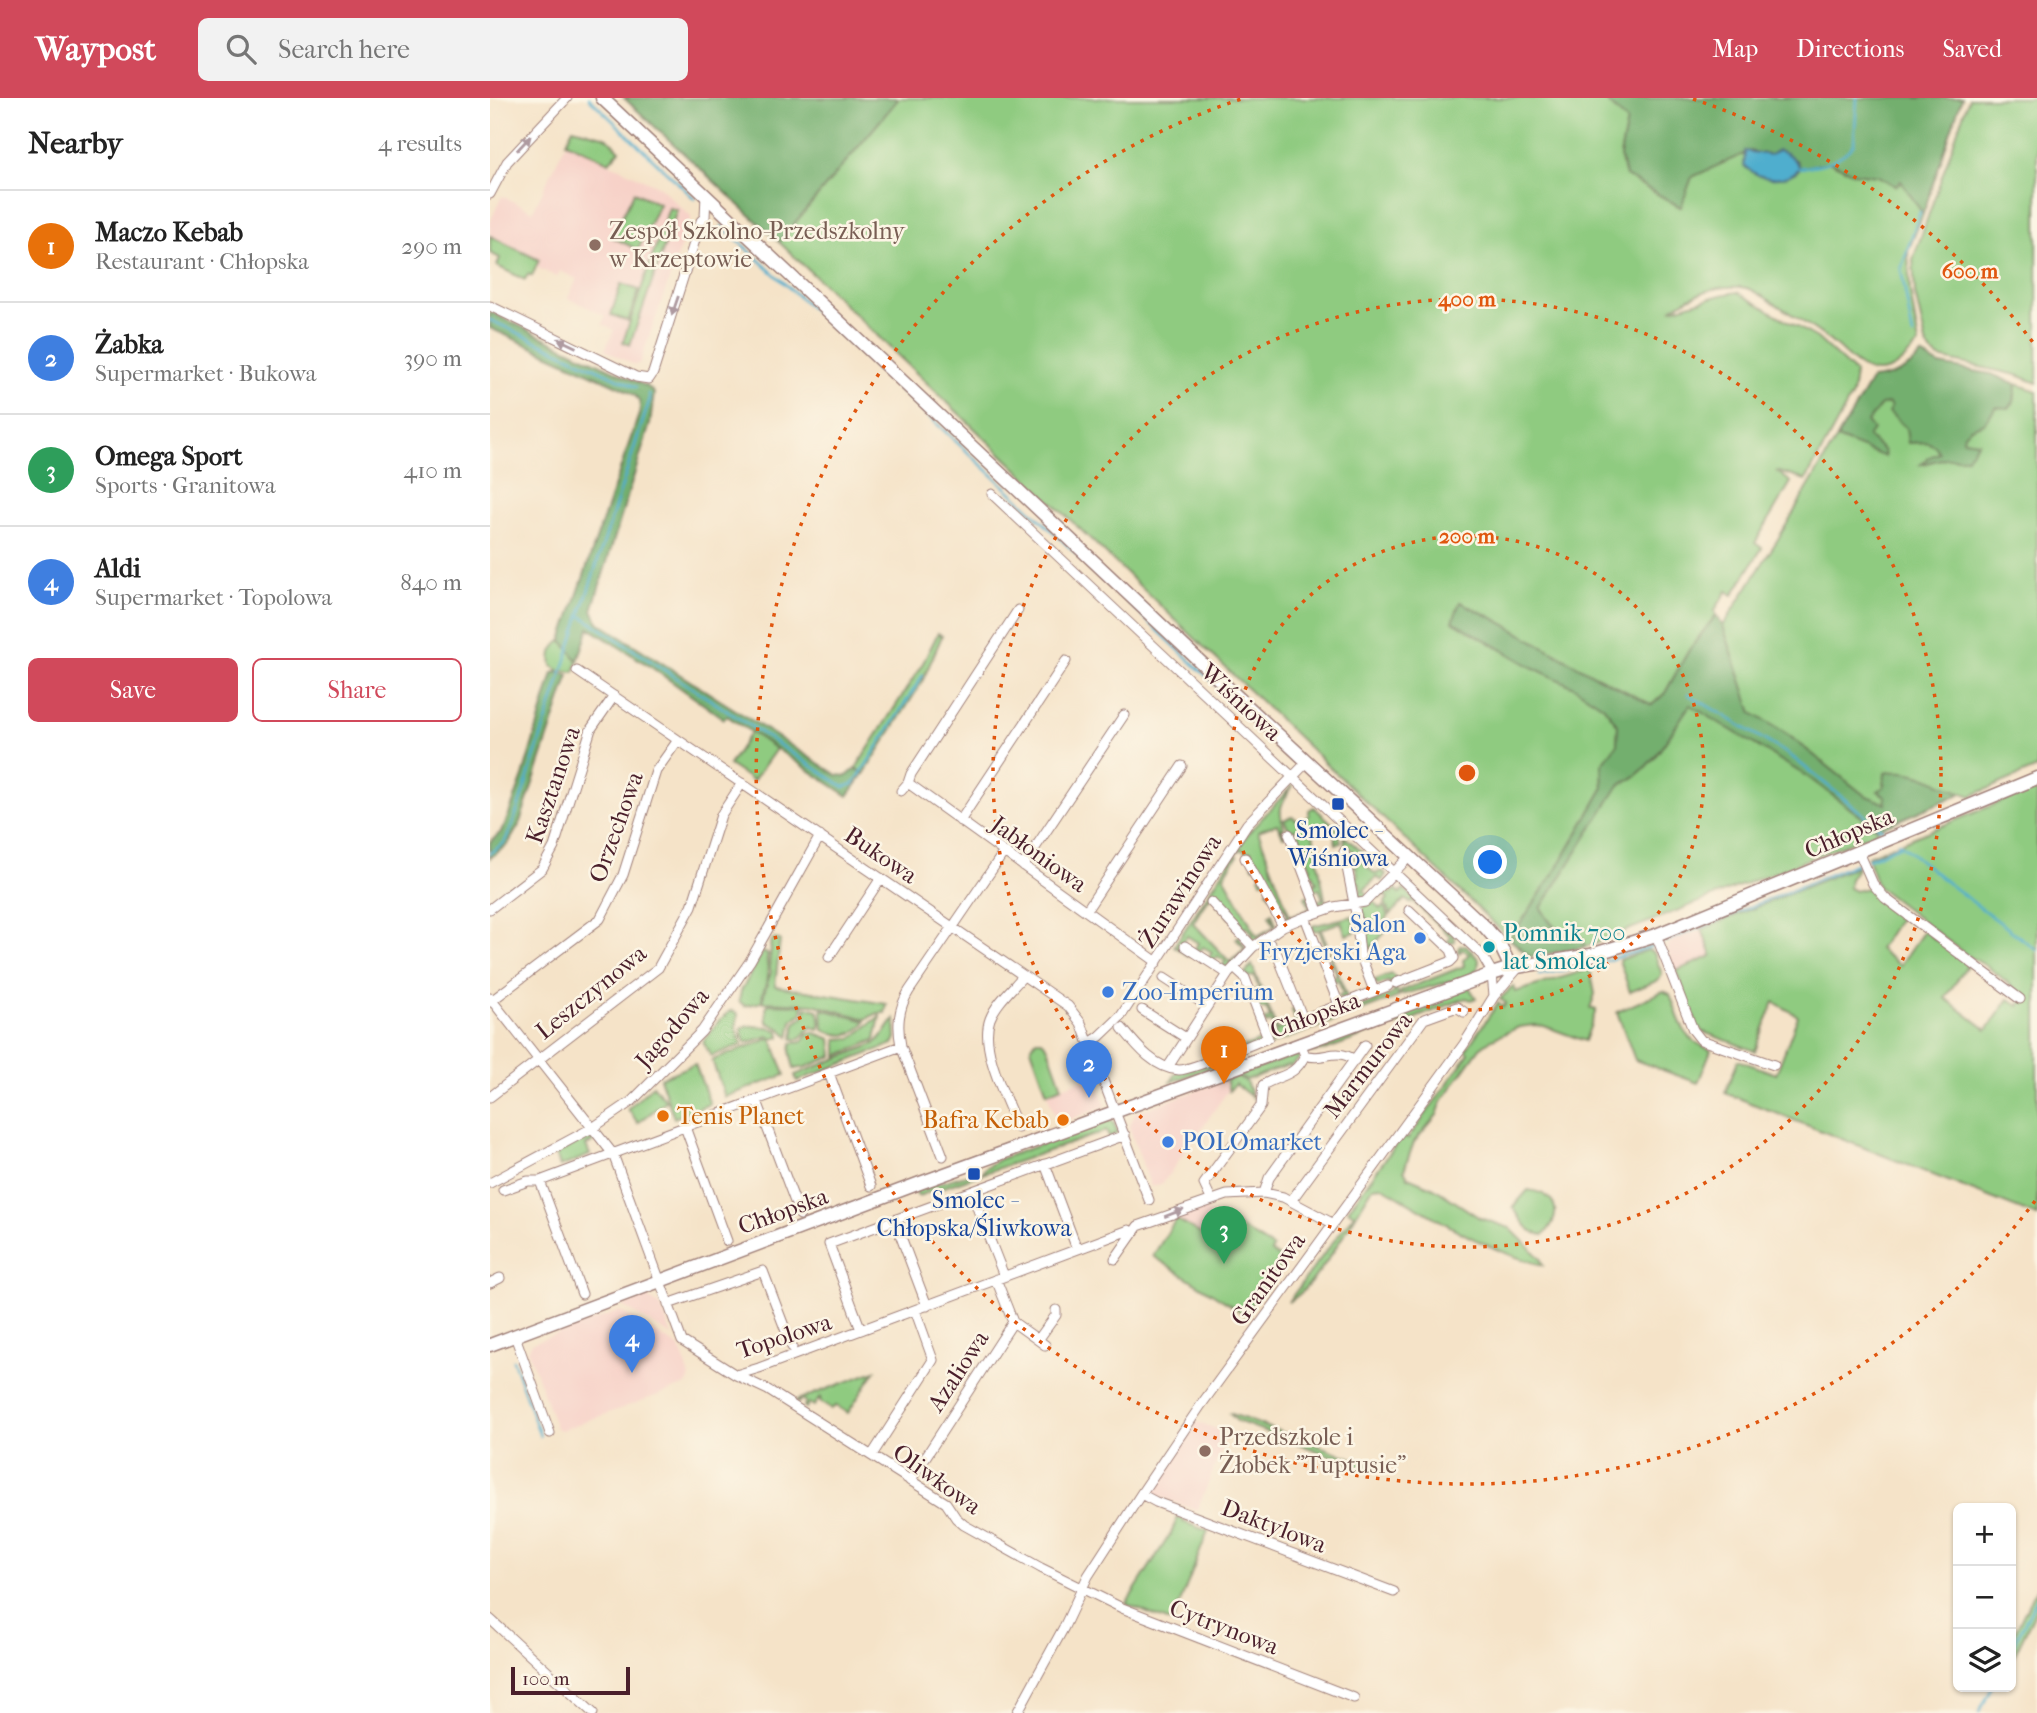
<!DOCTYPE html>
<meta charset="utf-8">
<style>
body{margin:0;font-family:"IM FELL French Canon",serif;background:#f2f2f2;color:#222}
.controls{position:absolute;right:21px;bottom:21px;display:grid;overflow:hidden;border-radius:10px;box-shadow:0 2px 5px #0004}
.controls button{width:63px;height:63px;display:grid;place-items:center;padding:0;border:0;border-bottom:2px solid #e0e0e0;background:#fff;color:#222;font:35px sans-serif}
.scale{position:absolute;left:21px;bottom:18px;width:119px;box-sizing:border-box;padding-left:7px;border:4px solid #4a1f2b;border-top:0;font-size:19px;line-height:24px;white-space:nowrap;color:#4a1f2b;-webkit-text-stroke:5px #fcf5e5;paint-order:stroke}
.you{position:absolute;left:1001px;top:765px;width:24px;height:24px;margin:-18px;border:5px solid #fff;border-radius:50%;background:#1a73e8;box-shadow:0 0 0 10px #1a73e833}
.badge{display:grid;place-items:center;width:46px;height:46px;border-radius:50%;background:#d1495b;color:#fff;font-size:23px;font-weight:700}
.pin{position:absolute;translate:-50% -58px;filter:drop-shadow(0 2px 4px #0008)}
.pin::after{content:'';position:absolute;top:37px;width:24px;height:21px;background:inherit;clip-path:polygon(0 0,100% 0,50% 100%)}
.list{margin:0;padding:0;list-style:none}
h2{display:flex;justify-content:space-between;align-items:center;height:91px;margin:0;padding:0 28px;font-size:30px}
h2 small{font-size:23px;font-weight:400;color:#767676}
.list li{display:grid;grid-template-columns:46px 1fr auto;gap:21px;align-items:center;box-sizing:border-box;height:112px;padding:0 28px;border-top:2px solid #e0e0e0}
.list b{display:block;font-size:26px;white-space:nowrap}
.list p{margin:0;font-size:23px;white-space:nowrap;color:#767676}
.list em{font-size:23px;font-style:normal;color:#767676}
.actions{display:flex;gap:14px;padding:21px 28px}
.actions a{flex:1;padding:16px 0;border:2px solid #d1495b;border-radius:10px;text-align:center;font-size:24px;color:#d1495b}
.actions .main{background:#d1495b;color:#fff}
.icon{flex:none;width:38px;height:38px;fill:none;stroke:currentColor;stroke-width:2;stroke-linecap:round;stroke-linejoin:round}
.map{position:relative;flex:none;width:1547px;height:1615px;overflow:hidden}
header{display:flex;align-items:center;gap:42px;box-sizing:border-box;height:98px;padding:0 35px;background:#d1495b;color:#fff}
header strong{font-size:33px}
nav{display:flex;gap:38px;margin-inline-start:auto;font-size:24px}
.search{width:490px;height:63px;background:#f2f2f2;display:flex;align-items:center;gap:18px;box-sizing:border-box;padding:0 24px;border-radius:10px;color:#767676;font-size:26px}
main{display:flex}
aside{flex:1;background:#fff}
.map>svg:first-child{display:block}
</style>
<header>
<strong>Waypost</strong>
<div class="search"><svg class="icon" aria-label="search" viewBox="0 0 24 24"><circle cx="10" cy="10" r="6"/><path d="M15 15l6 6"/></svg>Search here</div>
<nav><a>Map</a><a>Directions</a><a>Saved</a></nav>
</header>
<main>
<aside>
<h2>Nearby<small>4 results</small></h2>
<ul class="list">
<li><span class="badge" style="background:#e8710a">1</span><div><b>Maczo Kebab</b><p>Restaurant · Chłopska</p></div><em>290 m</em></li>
<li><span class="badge" style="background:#3f7fe0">2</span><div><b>Żabka</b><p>Supermarket · Bukowa</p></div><em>390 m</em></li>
<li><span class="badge" style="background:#2e9e5b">3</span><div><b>Omega Sport</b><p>Sports · Granitowa</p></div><em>410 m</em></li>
<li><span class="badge" style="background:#3f7fe0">4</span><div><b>Aldi</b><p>Supermarket · Topolowa</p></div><em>840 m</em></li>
</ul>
<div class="actions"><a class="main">Save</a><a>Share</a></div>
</aside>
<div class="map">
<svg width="1547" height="1615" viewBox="0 0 1547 1615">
<rect width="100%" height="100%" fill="#fcf5e5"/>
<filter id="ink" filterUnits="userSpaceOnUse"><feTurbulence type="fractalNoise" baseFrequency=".0143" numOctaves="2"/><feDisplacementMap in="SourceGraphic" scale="14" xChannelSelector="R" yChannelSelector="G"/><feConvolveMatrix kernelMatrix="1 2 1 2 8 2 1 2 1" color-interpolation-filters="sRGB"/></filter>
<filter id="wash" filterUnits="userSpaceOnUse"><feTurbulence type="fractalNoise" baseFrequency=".00686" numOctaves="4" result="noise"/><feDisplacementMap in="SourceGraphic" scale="28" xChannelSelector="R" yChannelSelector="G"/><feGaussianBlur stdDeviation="1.57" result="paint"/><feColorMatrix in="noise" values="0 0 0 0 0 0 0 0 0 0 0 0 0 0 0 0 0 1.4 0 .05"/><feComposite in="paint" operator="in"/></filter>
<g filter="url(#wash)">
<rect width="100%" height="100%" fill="#f5e3c8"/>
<path fill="#f7d1c8" d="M76 45 170 89 201 119 150 265 145 267 115 252 124 232 112 226 116 218 78 200 87 181 70 173 67 179 46 169 49 162 0 138V124L12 98 43 113Z
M1212 831 1223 858 1186 873 1177 851 1181 843Z
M604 977 616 1008 568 1026 557 995Z
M736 982 739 991 673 1085 661 1089 639 1029 645 1015Z
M712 1109 721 1115 719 1118 726 1123 716 1139 686 1121 688 1118Z
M155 1199 170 1207 182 1238 132 1208Z
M130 1213 190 1250 200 1279 196 1287 71 1332 66 1330 38 1253 42 1245Z
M707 1324 738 1335 707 1413 665 1397 663 1390Z"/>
<path fill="#8fcb80" stroke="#6c7556" stroke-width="2" d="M409 0H1113L1137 23 1130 58 1136 78 1190 109 1202 79 1255 53 1253 57 1305 75 1310 70 1340 64 1364 75 1388 78 1406 88 1411 83 1433 116 1418 153 1420 193 1429 246C1416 259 1405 275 1386 274 1369 273 1355 255 1342 245 1333 236 1266 192 1257 190 1230 185 1202 196 1181 211L1231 197 1247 194 1327 240 1365 275 1362 297 1316 382 1286 373 1301 384 1265 445 1272 450 1243 497 1237 493 1225 512 1226 517 1199 552 1175 595 1162 607 1104 577 1001 519 971 505 963 523 1042 569 1082 587 1113 608 1128 627 1127 646 1112 667 1113 691 1068 769 1020 841 289 144Z
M1479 0H1547V285L1527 277 1449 260 1441 254 1436 245 1425 196 1423 162Z
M83 30 116 39 130 52 119 64 76 44Z
M144 94 169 106 148 152 122 139Z
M179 110 187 112 140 247 133 244Z
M0 138 49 162 42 178 38 176 35 182 7 168 10 160 0 155Z
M131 186 149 192 138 223 121 217Z
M1526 286 1547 293V670L1481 698 1424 676 1393 684 1394 689 1389 693 1395 698 1397 707 1374 697 1297 636 1262 616 1233 528 1288 441 1347 340 1359 345 1378 338 1376 324 1391 307 1398 305 1401 308 1399 314 1417 330 1418 345 1437 344 1445 347 1449 355 1438 360 1433 366 1455 360 1487 344 1473 342V336L1480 330 1494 325 1506 309 1524 304Z
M448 535 452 538 432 584 374 676 366 670 433 565Z
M72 542 88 563 84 574 70 573 62 568C60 555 62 550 72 542Z
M1200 606 1318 679 1388 731 1387 734 1095 849 1093 841C1071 839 1062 829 1051 810L1129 686C1159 678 1183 631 1200 606Z
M261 634 286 651 263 683 239 667Z
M803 687C794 704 786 706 794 730L791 731 796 737 793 738 787 726 768 733 800 818 820 811 815 799 819 797 821 810 820 811 799 821H793L798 817 793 808 787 811 785 807 790 804 785 795 780 797 777 793 782 790 777 781 772 783 769 779 774 776 769 767 764 769 762 767 768 764 761 753 756 755 752 751 745 755 747 758 734 778 767 838 785 828 779 817 782 815 786 827 766 842 759 840 763 836 756 828 751 832 748 828 752 824 745 817 740 820 737 817 741 813 734 805 730 809 728 807 732 803 724 795 715 805 703 825 740 864 755 850 746 841 749 838 756 851 736 870 732 869 735 863 727 858 723 863 719 860 722 854 713 849 709 854 705 851 708 845 697 838 690 849 701 855 699 858 684 848 759 734Z
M1547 689V1118L1235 995 1248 962 1286 976 1308 918 1284 904 1265 953 1213 934 1208 929 1186 873 1222 858 1212 831 1367 768 1368 769 1360 781 1359 790 1365 793 1381 789 1412 816 1389 851 1410 867 1434 833 1478 866 1455 900 1497 932 1519 901 1529 908 1535 898 1498 869 1475 856 1388 789 1378 762V758Z
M824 709 848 731 851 745 846 746 844 732 823 736 836 807 830 808 827 803 833 801 829 791 823 793 821 788 827 785 823 776 817 777 816 773 821 770 817 761 812 763 810 758 816 756 812 746 806 748 804 743 810 741 806 731 800 733 794 722 802 718 807 722H814L819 717V712Z
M854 738 879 760 873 764 885 776 892 773 896 776 892 783 887 779 874 792 878 797 870 801 865 796 871 794 869 784 863 785 862 780 868 779 866 768 860 769 859 764 865 762 863 752 855 750Z
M895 790 901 796 906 791 910 795 914 791 964 837 965 843 962 845 957 844 961 839 923 803 920 805 915 801 900 817 895 804 898 800 894 796 890 800 887 798Z
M883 803 890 811 894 808 898 819 891 827 897 832 879 852 877 840H872L871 835 877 834 875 816H869L868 813Z
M863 818 865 834 856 837 851 824 831 831 857 899 852 901 848 898 853 895 848 882 843 884 841 880 847 878 843 867 837 869 836 866 841 863 837 852 831 854 830 850 835 848 829 832 823 833 822 828Z
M283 841 290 842 285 888 397 906 395 915H388L376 921 323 906 274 904V895L281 874C276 861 283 858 280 847Z
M976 847 989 862 988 870 980 878 910 897 911 893 974 868 973 862 979 856 973 851 969 855 968 851 970 848Z
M1158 852 1164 855 1172 876 1169 882 1140 894 1129 862Z
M273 854 278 856C275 864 278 866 278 874 279 884 271 893 272 904L255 908 249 903 251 893Z
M762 867 787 932 806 925 802 912 805 911 813 931 905 895 898 883 889 887 883 883 901 876 907 881 901 883 908 894V899L681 984 686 975 786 937 781 924 776 926 774 922 780 920 776 910 770 911 769 907 774 905 770 895 765 897 763 893 769 890 764 878 758 879 755 875Z
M1100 871 1105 896 1100 910 1106 912 1095 943 1054 928 1044 927 1029 929 1002 941 990 950 952 1003 947 1017 924 1044 914 1072 918 1079 944 1090 990 1120 1020 1130 1050 1160 1053 1167C995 1153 943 1118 891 1088L883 1089C865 1117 826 1191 798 1204L864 1116 858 1112 912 1038 918 1041 979 955 976 952 1008 905 1013 909 1016 905 1010 901 1023 888 1025 894Z
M979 889 986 900 981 902 976 900 905 928V917Z
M1173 893 1180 896C1191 924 1190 940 1221 952L1208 985 1145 962 1127 914Z
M278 906 313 907 312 915 302 923 299 939 291 931 277 924 276 911Z
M316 909 328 912C330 918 332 925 329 931L321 929 309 941H303L305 925 314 919Z
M332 911 376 923C364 940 350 939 333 932Z
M241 912 248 916 246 931 252 947 221 958 213 944 228 924Z
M390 918 385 942 347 958V941L362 940Z
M903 919V927L832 953 820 954 818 951V947L888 923 890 926Z
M405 921 406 940 403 946 307 983 305 977 384 946C393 940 397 930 405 921Z
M259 928 278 929 289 933 290 939 282 941 295 977 235 999 222 962 281 940 279 938 256 945 252 938 251 930Z
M322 934 341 941 343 958 316 969 304 971 300 953 302 945 312 944 317 936Z
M546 942H552L557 947 572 989 557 995 541 950Z
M811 955 808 962 800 969 799 967 756 982 748 979 756 983 762 999 745 986 739 993 736 982Z
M205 966 220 1006 184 1020 170 980Z
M163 987 176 1003 148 1025 138 1011Z
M619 1022 623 1024 628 1034 619 1039 616 1033 428 1098 425 1092 479 1076 484 1078 493 1074 495 1070 510 1061Z
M101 1037 105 1043 96 1047 100 1057 70 1069 66 1056Z
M1038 1092C1068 1096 1073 1116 1054 1137 1038 1136 1031 1121 1023 1109Z
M730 1117 783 1150 781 1154 794 1162 772 1195 769 1193 755 1216 663 1158 686 1121 716 1139Z
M385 1273 358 1315 346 1308 341 1311 330 1304 331 1298 324 1308 319 1305 316 1310 314 1308 316 1304 311 1301 308 1305 305 1303Z
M739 1315 881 1367 879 1372 747 1323Z
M688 1419 694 1421 693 1424 718 1433 682 1525 636 1506 681 1435Z
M1547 1490V1510L1521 1564V1541Z"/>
<path fill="#73af6e" stroke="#5e674c" stroke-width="2" d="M134 0H409L289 144Z
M1113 0H1472L1433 116 1411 83 1406 88 1388 78 1364 75 1340 64 1310 70 1307 63 1296 56 1280 57 1260 53 1202 79 1191 109 1136 78 1130 58 1137 23Z
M0 214 158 289 164 295 160 326 102 512 108 524 347 677 357 678 366 670 374 676 358 698 237 618 234 621 161 569 99 530 88 563 72 542 150 313C151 299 144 296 132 290L0 230Z
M1431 257 1450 267 1501 276 1526 286 1524 304 1519 310 1506 309 1494 325 1480 330 1474 336 1473 342 1488 344 1476 360H1455L1431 366 1437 360 1449 355 1445 348 1437 344 1418 345 1416 330 1399 314 1401 308 1398 305 1391 307 1377 324 1383 332 1378 339 1394 353 1395 359 1347 340 1382 281C1402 279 1418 273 1431 257Z
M970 504 1001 519 1104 577 1162 607 1175 595 1199 552 1226 517 1233 528 1262 615 1297 636 1374 697 1396 706 1395 698 1388 693 1394 689 1395 675C1420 668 1449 686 1472 695L1388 731 1318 679 1200 607C1181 633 1161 676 1129 687L1051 810C1061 829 1071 839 1093 841L1095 849 1040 859 1020 841 1068 769 1113 691 1112 667 1127 646 1128 627 1113 608 1082 588 1042 569 963 523Z
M66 574 79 577 29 727 18 746 0 760V744L11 734 16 724 33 678 63 575Z"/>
<path fill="#50aece" stroke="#4d667c" stroke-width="2" d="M1288 52C1297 54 1306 61 1310 70 1294 86 1270 82 1254 68L1255 53 1280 57Z"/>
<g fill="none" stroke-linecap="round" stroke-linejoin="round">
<path stroke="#50aece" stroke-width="2.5" d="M99 0 205 101
M1310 70C1331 67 1350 64 1364 46L1367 0
M232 128 523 396 794 651
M0 222 146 289
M1423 238 1411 171 1430 114
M90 517 354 689 364 686 433 577
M1198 596 1301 658 1394 733
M1408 744 1464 790 1547 852
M0 755 14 745 22 729 160 301 159 296
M1378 761 1411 747
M1174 844 1368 765
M1115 863 1163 848
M1049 877 1105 866
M23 1262 50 1338
M1521 1552 1547 1500
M1489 1615 1502 1589"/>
</g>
</g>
<g filter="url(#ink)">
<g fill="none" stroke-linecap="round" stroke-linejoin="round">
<defs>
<path id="street" d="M0 96 17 64 77 0
M0 208 146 279 159 281 163 275 211 123 215 119 216 97
M502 396 992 857 1000 871
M87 573 578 908 591 925 659 1102
M418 685 421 676 528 512
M411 693 418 685 667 864
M470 723 576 563
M799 736 828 813
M854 754 866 816 870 856 884 893
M1369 754 1383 786 1395 800 1530 901
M755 760 793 828
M533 768 634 617
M721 804 763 849
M0 811 52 771 64 749 101 631 124 598
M596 813 692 668
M815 819 849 907
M1166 837 1203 932 1211 942 1284 967
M776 840 787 856 813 921 898 888
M695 848 738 876
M339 859 391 780
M1002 876 1004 898
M674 880 717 908
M906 885 960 864 964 860 961 852 919 812
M0 900 123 1056 192 1243 246 1277 269 1270 639 1132
M0 904 110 821 133 777 166 673 188 642
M652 912 696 940
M632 930C646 947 665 971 689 972 703 972 761 946 778 940L755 880 744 870
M599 945 609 939 631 918 757 726 817 664
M815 957C834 964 844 948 865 962
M678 969 738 876 763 849 793 828 815 819 844 809 875 804 919 759
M339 975 381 1088
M0 999 168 870 202 808 231 717 252 685
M267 1003 310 1117
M195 1029 237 1143
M528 1030C517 1002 489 950 500 921 506 905 522 891 533 878
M453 1058 411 948C407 928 408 911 419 893L514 754
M555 1066 587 1151
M50 1083 92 1196
M0 1085 104 1029 142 1003 212 933 260 863 330 738
M13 1092 38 1083H50L411 948
M481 1094 514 1178
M774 1095 779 1080 875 947
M721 1101 714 1086 771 1008 773 987C791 976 805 979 815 957L810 945
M801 1103 934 921 967 909 974 914
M405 1123 437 1208
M625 1161 648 1128 737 1097 774 1095 793 1099 842 1125
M0 1185 10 1180
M178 1206 273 1173 302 1249
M523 1224 555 1247
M371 1232 339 1146 635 1037
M25 1238 60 1335
M548 1242 566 1217V1212
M246 1277 278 1292 456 1405 466 1420 474 1427 551 1470 632 1510 864 1600
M382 1357 443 1262 425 1212
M420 1383 523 1224 506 1181
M651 1396 666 1404 904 1494
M0 1521 103 1615
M527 1615 574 1529 598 1478 651 1396 711 1307 974 946 1004 898 1029 869"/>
<path id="secondary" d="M112 0 753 604 995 829 1009 845 1021 870
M0 1247 430 1085 1002 876 1021 870 1101 857 1166 837 1547 680"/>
</defs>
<use href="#street" stroke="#a0817a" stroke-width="11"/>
<use href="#secondary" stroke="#a0817a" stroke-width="15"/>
<use href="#street" stroke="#fff" stroke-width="9"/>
<use href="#secondary" stroke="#fff" stroke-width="12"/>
</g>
<defs><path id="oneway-solid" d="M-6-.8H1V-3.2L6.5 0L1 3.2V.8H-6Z" transform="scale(1.75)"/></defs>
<g fill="#ae9aa0">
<use href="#oneway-solid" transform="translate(34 45) rotate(-47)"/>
<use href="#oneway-solid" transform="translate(185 208) rotate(109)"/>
<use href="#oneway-solid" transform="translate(77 245) rotate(-154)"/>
<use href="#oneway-solid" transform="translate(684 1115) rotate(-21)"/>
</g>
</g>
<g fill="none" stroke="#e0560e" stroke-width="3.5" stroke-dasharray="3.5 7">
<circle cx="977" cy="675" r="237"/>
<circle cx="977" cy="675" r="474"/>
<path d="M1545 1103A711 711 0 1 1 751 1M1203 1A711 711 0 0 1 1545 247"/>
</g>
<g fill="#8d6e63" stroke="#fcf5e5" stroke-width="2.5">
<circle cx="105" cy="147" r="7"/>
<circle cx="715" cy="1353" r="7"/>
</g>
<g fill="#1a4fb4" stroke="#fcf5e5" stroke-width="2.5">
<rect x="841" y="699" width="14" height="14" rx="3.5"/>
<rect x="477" y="1069" width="14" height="14" rx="3.5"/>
</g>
<g fill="#3f7fe0" stroke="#fcf5e5" stroke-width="2.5">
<circle cx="930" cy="840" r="7"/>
<circle cx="618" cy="894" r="7"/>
<circle cx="678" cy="1044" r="7"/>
</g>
<circle fill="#0f9aa8" stroke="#fcf5e5" stroke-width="2.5" cx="999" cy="849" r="7"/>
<g fill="#e8710a" stroke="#fcf5e5" stroke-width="2.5">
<circle cx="173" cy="1018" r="7"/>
<circle cx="573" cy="1022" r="7"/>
</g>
<g text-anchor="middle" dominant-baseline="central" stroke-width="5" stroke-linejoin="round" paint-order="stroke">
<g font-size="24" fill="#785e54" stroke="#fcf5e5" text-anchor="start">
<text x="119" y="133">Zespół Szkolno-Przedszkolny<tspan x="119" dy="28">w Krzeptowie</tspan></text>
<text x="729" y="1339">Przedszkole i<tspan x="729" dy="28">Żłobek "Tuptusie"</tspan></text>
</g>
<g font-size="24" fill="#4a1f2b" stroke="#fcf5e5">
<text transform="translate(751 604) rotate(43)">Wiśniowa</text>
<text transform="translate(63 687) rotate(-71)">Kasztanowa</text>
<text transform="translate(126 729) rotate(-70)">Orzechowa</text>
<text transform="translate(1359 735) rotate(-23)">Chłopska</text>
<text transform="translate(549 756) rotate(36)">Jabłoniowa</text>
<text transform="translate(391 757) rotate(34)">Bukowa</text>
<text transform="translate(690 793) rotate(-57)">Żurawinowa</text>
<text transform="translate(101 894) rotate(-39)">Leszczynowa</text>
<text transform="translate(825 917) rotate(-20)">Chłopska</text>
<text transform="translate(182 930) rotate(-49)">Jagodowa</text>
<text transform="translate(878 967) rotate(-52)">Marmurowa</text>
<text transform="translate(293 1113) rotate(-20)">Chłopska</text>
<text transform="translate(778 1181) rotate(-54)">Granitowa</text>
<text transform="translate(294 1238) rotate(-18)">Topolowa</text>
<text transform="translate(468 1273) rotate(-57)">Azaliowa</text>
<text transform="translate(447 1381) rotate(36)">Oliwkowa</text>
<text transform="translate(784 1428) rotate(21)">Daktylowa</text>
<text transform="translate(734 1529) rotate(21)">Cytrynowa</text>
</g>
<g font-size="24" fill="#164399" stroke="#fcf5e5">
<text x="848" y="732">Smolec -<tspan x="848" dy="28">Wiśniowa</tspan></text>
<text x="484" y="1102">Smolec -<tspan x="484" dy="28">Chłopska/Śliwkowa</tspan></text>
</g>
<g font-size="24" fill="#366cbe" stroke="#fcf5e5" text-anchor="start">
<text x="916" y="826" text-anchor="end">Salon<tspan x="916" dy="28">Fryzjerski Aga</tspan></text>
<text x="632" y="894">Zoo-Imperium</text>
<text x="692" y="1044">POLOmarket</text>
</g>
<g font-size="24" fill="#0d838f" stroke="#fcf5e5" text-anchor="start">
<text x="1013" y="835">Pomnik 700<tspan x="1013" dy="28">lat Smolca</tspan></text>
</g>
<g font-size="24" fill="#c56008" stroke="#fcf5e5" text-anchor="start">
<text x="187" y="1018">Tenis Planet</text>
<text x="559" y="1022" text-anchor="end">Bafra Kebab</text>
</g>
</g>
<circle cx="977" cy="675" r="10" fill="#e0560e" stroke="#fcf5e5" stroke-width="3.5"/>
<g font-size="21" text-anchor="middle" font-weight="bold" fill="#e0560e" stroke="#fcf5e5" stroke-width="5" stroke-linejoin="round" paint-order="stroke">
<text x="1480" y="180">600 m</text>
<text x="977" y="208">400 m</text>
<text x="977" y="445">200 m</text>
</g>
</svg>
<div class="controls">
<button>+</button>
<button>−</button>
<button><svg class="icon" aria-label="layers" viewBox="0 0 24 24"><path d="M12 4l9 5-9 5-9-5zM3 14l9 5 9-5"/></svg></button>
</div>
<div class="scale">100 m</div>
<div class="you"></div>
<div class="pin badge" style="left:734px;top:986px;background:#e8710a">1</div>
<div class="pin badge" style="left:599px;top:1000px;background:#3f7fe0">2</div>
<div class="pin badge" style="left:734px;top:1166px;background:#2e9e5b">3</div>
<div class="pin badge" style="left:142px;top:1275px;background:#3f7fe0">4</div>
</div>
</main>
